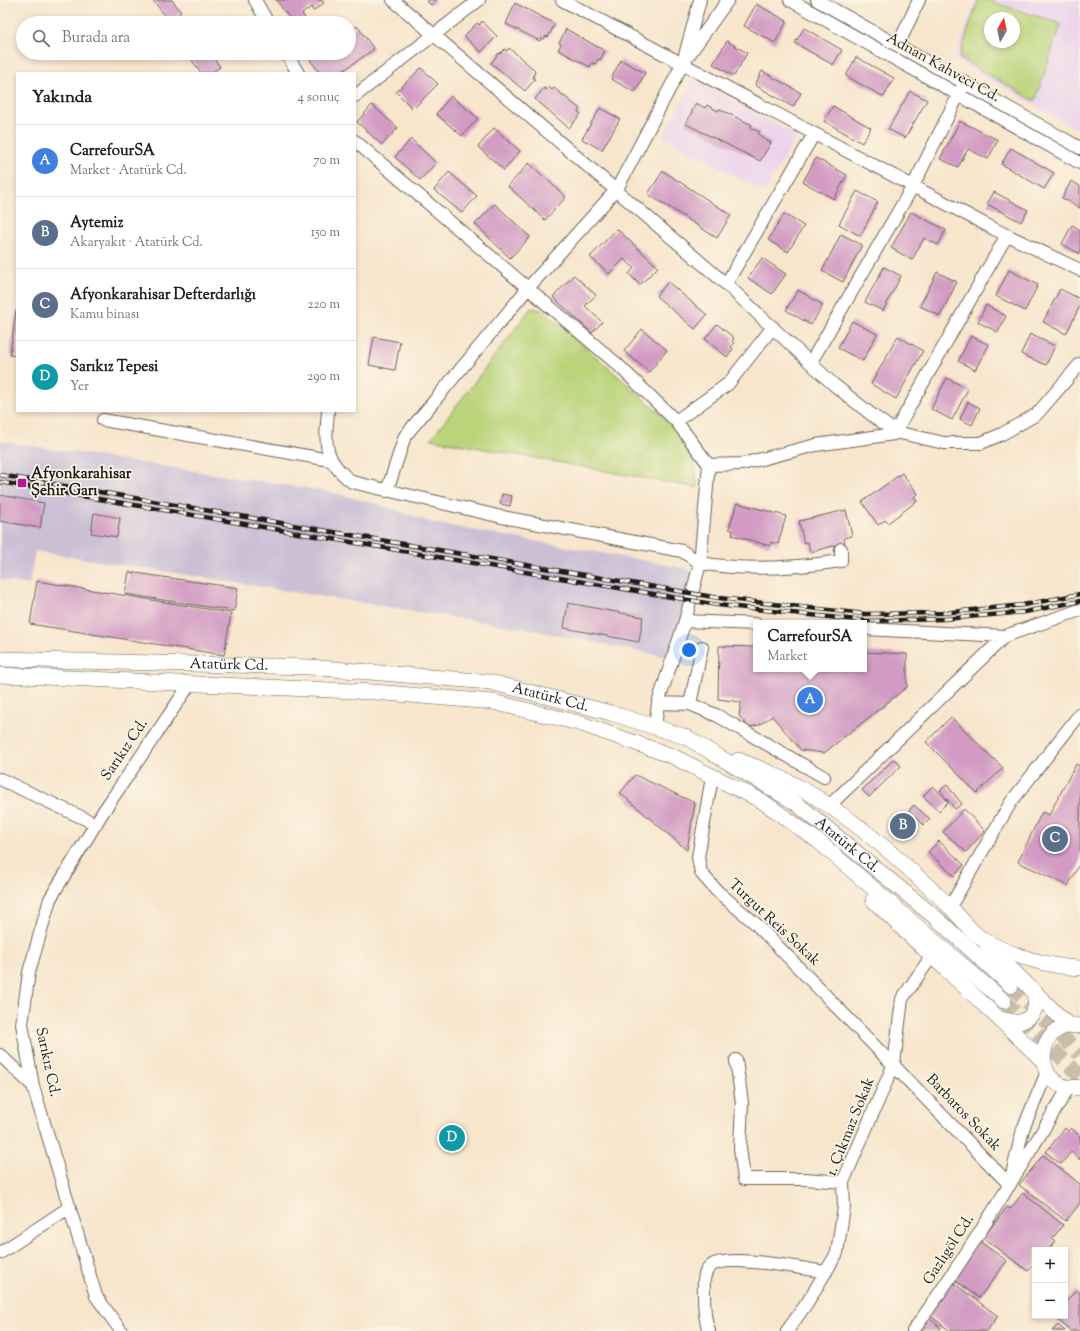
<!DOCTYPE html>
<html lang="tr">
<meta charset="utf-8">
<style>
body{margin:0;font-family:"Sorts Mill Goudy",serif;background:#f2f2f2;color:#202124}
.controls{position:absolute;right:12px;bottom:12px;display:grid;overflow:hidden;border-radius:0px;box-shadow:0 2px 6px #0003}
.controls button{width:36px;height:36px;display:grid;place-items:center;padding:0;border:0;border-bottom:1px solid #e0e0e0;background:#fff;color:#202124;font:20px sans-serif}
.compass{position:absolute;left:984px;top:12px;width:36px;height:36px;border-radius:50%;background:#fff;box-shadow:0 2px 6px #0003;rotate:9deg}
.you{position:absolute;left:689px;top:650px;width:14px;height:14px;margin:-10px;border:3px solid #fff;border-radius:50%;background:#1a73e8;box-shadow:0 0 0 6px #1a73e833}
.badge{display:grid;place-items:center;width:26px;height:26px;border-radius:50%;background:#2563eb;color:#fff;font-size:13px;font-weight:700}
.pin{position:absolute;translate:-50% -50%;border:2px solid #fff;box-shadow:0 1px 4px #0006}
.popup{position:absolute;left:753px;top:620px;width:114px;height:52px;box-sizing:border-box;display:grid;place-content:center;border-radius:0px;background:#fff;filter:drop-shadow(0 1px 3px #0005);font-size:13px;white-space:nowrap;color:#757577}
.popup b{font-size:15px;color:#202124}
.popup::after{content:'';position:absolute;left:50%;top:100%;margin-left:-8px;border:8px solid transparent;border-top-color:#fff}
.list{margin:0;padding:0;list-style:none}
h2{display:flex;justify-content:space-between;align-items:center;height:52px;margin:0;padding:0 16px;font-size:17px}
h2 small{font-size:13px;font-weight:400;color:#757577}
.list li{display:grid;grid-template-columns:26px 1fr auto;gap:12px;align-items:center;box-sizing:border-box;height:72px;padding:0 16px;border-top:1px solid #e0e0e0}
.list b{display:block;font-size:15px;white-space:nowrap}
.list p{margin:0;font-size:13px;white-space:nowrap;color:#757577}
.list em{font-size:13px;font-style:normal;color:#757577}
.icon{flex:none;width:22px;height:22px;fill:none;stroke:currentColor;stroke-width:2;stroke-linecap:round;stroke-linejoin:round}
.map{position:relative;flex:none;width:1080px;height:1331px;overflow:hidden}
.search{position:absolute;background:#fff;box-shadow:0 2px 6px #0003;left:16px;top:16px;width:340px;height:44px;display:flex;align-items:center;gap:10px;box-sizing:border-box;padding:0 14px;border-radius:22px;color:#757577;font-size:15px}
.panel{position:absolute;background:#fff;box-shadow:0 2px 6px #0003;left:16px;top:72px;width:340px;height:340px;border-radius:0px}
.map>svg:first-child{display:block}
</style>
<div class="map">
<svg width="1080" height="1331" viewBox="0 0 1080 1331">
<rect width="100%" height="100%" fill="#fcf5e5"/>
<filter id="ink" filterUnits="userSpaceOnUse"><feTurbulence type="fractalNoise" baseFrequency=".025" numOctaves="2"/><feDisplacementMap in="SourceGraphic" scale="8" xChannelSelector="R" yChannelSelector="G"/><feConvolveMatrix kernelMatrix="1 2 1 2 8 2 1 2 1" color-interpolation-filters="sRGB"/></filter>
<filter id="wash" filterUnits="userSpaceOnUse"><feTurbulence type="fractalNoise" baseFrequency=".012" numOctaves="4" result="noise"/><feDisplacementMap in="SourceGraphic" scale="16" xChannelSelector="R" yChannelSelector="G"/><feGaussianBlur stdDeviation="0.9" result="paint"/><feColorMatrix in="noise" values="0 0 0 0 0 0 0 0 0 0 0 0 0 0 0 0 0 1.4 0 .05"/><feComposite in="paint" operator="in"/></filter>
<g filter="url(#wash)">
<rect width="100%" height="100%" fill="#f7e5cc"/>
<path fill="#ebd1ec" fill-rule="evenodd" d="M976 0H1080V131L954 59ZM990 18H1014V42H990Z
M694 80 796 135 765 192 663 137Z"/>
<path fill="#cbbfd6" d="M0 441 331 492 380 505 433 523 685 568 700 579 690 627 676 659 528 629 35 551 29 585 0 580Z"/>
<path fill="#bad47a" stroke="#6b784b" fill-rule="evenodd" d="M978 0H986L1061 24 1035 101 959 58ZM990 18H1014V42H990Z
M531 308 543 310 674 426 693 453 698 488 431 439Z"/>
<g id="blocks">
<path fill="#d29bc3" d="M153 0H172L181 12 169 21Z
M276 0H321L324 3 313 11 311 7 302 14 305 18 298 23H293Z
M426 0H437L431 5Z
M515 3 555 24 548 37 546 36 544 39 541 38 540 41 506 24Z
M756 4 787 21 775 43 744 26Z
M184 17 189 23H175Z
M482 21 497 36 481 52 464 36 477 23 479 25Z
M357 26 374 49 340 73H320L310 60 321 53H349V32Z
M804 28 842 50 833 65 795 43Z
M566 29 605 51 600 60 598 59 595 64 592 63 590 67 558 50 561 44 559 43Z
M727 41 747 53 734 76 713 64Z
M509 48 535 70 533 78 535 79 525 91 491 63 499 53 500 54 505 49 507 51Z
M122 53H136V55L123 57Z
M187 53H210L220 67 211 73H201Z
M856 57 894 78 884 97 846 76Z
M621 60 645 73 635 92 611 79Z
M421 68 438 84 413 109 396 92Z
M762 71 801 93 793 107 755 85Z
M549 87 552 90 554 88 580 109 578 112 581 114 569 128 535 99 544 88 546 90Z
M910 91 927 100 905 138 888 129Z
M451 96 478 118 462 136 436 114Z
M696 103 705 108 707 105 718 111 719 109 752 125 751 128 760 132 758 134 771 143 760 161 686 124Z
M372 105 398 128 382 145 357 122Z
M833 106 871 128 862 143 824 121Z
M600 108 620 119 602 150 582 139Z
M960 121 998 140 988 159 968 149 958 167 940 159Z
M494 128 520 151 504 170 478 147Z
M411 139 436 163 420 180 395 157Z
M1011 148 1054 173 1044 189 1001 164Z
M816 158 847 175 834 199 803 182Z
M529 163 566 197 545 220 508 186Z
M663 171 731 215 717 238 648 194Z
M449 172 477 196 462 213 434 190Z
M1071 181 1080 186V208L1062 198Z
M857 191 878 202 860 236 839 224Z
M994 192 1028 210 1021 222 987 204Z
M495 204 530 237 510 258 475 224Z
M911 212 946 230 938 245 924 238 912 260 891 248Z
M784 214 804 226 788 252 768 240Z
M1072 225 1080 230V254L1062 244Z
M617 229 658 267 640 285 629 274 634 268 624 259 609 274 590 257Z
M841 234 862 245 843 282 822 271Z
M762 258 786 274 772 294 748 278Z
M884 267 901 276 883 311 865 302Z
M1009 270 1038 285 1025 311 996 296Z
M937 272 957 282 940 316 920 306Z
M574 275 596 295 585 306 602 322 592 333 553 297Z
M668 282 707 315 695 329 656 296Z
M1060 289 1080 299V306L1066 334 1043 322Z
M798 290 823 305 811 325 786 310Z
M986 305 1006 316 998 332 978 322Z
M16 311H17V356L10 355Z
M852 321 877 334 863 361 838 348Z
M717 324 734 338 732 341 734 343 731 347 733 349 727 357 705 339Z
M642 329 667 350 649 372 624 351Z
M1030 334 1055 346 1046 365 1021 354Z
M898 336 923 351 896 399 871 384Z
M971 336 989 345 975 370 958 361Z
M374 337 400 342 395 370 369 365Z
M947 378 968 389 952 420 931 409Z
M968 402 980 408 972 425 960 419Z
M902 473 918 494 914 497 917 501 888 523 885 520 878 525 862 502Z
M502 494 512 496 510 506 500 504Z
M0 495 44 503 40 528 0 521Z
M737 503 786 516 778 544 771 542 770 546 732 535 733 530 729 529Z
M846 510 852 536 844 538 845 543 810 552 808 542 804 543 799 521Z
M94 513 120 518 117 537 91 533Z
M129 572 238 588 234 611 125 594Z
M37 581 231 613 224 655 30 624Z
M568 603 643 617 639 642 564 628Z
M719 646 756 647V669H864V652L907 654V687L824 753 801 750 772 716 759 725 749 727 739 716 741 702 718 699Z
M951 717 1003 768 977 793 926 742Z
M894 759 901 766 869 797 862 790Z
M1076 764 1080 766V863L1068 886 1018 862 1042 812 1049 815Z
M635 775 695 803 687 850 620 793Z
M947 785 962 804 955 809 940 790Z
M933 786 948 802 939 811 923 796Z
M914 805 930 819 924 825 909 811Z
M964 809 985 831 966 852 943 832Z
M939 841 964 865 954 876 928 852Z
M1065 1128 1068 1131 1071 1128 1080 1136V1160L1071 1152 1061 1164 1046 1152Z
M1043 1155 1080 1184V1203L1066 1221 1019 1185Z
M1023 1193 1063 1225 1052 1239 1055 1241 1048 1250H1035V1263L1028 1271 983 1238 1007 1207 1010 1209Z
M979 1241 1007 1261 979 1298 952 1278Z
M952 1282 998 1316 987 1331H950L928 1314Z
M1076 1290 1080 1293V1331H1071L1053 1316H1065V1303Z
M928 1317 941 1328 938 1331H917Z
M1058 1325 1065 1331H1052Z"/>
</g>
</g>
<g filter="url(#ink)">
<use href="#blocks" fill-opacity="0" stroke="#69625a" stroke-width="1"/>
<g fill="none" stroke-linecap="round" stroke-linejoin="round">
<path stroke="#cbbda9" stroke-width="15" stroke-dasharray="15 8" stroke-linecap="butt" d="M1011 986 1080 1054
M1004 1001 1080 1076"/>
<defs>
<path id="minor" d="M255 0 268 23
M393 0 726 284 833 384 872 415 896 432 944 443H981L1002 434 1037 414 1080 364
M562 0 994 229 1080 270
M790 0 1080 163
M817 0 1080 148
M898 45 919 0
M286 53 298 73
M685 55 700 0
M355 96 479 0
M355 141 617 364 676 421 728 384 773 327
M726 284 814 134
M811 362 913 186 965 82
M328 411C325 445 323 460 352 482L502 517 682 551 700 563 685 621 658 703 655 727
M103 420 330 460
M676 421 709 465 700 563C745 571 795 568 841 561V549
M709 465 742 464 816 445 894 434 1007 235
M387 491 405 436 529 287 617 189 683 63 728 0
M685 621 756 624
M864 629 1005 636
M658 703 690 704 718 716 824 777
M690 704 702 647
M712 777 698 857 701 873 717 891 756 924 1010 1185
M0 779 96 824
M829 806 1005 636 1080 610
M950 907 1011 802 1080 714
M0 1055 33 1086
M736 1060 742 1103 740 1148 744 1179H805L843 1182
M1012 1174 1023 1129 1047 1072
M0 1253 70 1207
M121 1331 96 1296 33 1086 22 1024 29 972 50 899 103 812 190 684
M709 1331C705 1321 704 1306 704 1295 704 1284 702 1273 711 1266 726 1253 804 1269 826 1272
M787 1331 807 1303 837 1253 844 1207 843 1182 894 1064 902 999 931 957
M913 1331C969 1253 1019 1170 1069 1087"/>
<g id="major">
<path id="s1" d="M0 659 309 667 490 682 611 713 686 737 796 803 936 918 1011 986"/>
<path d="M0 675 374 692 493 702 579 723 672 756 762 801 818 841 1004 1001"/>
<path d="M738 760C787 778 822 798 864 831 894 854 923 881 950 907 961 917 970 932 982 939 1008 955 1050 967 1080 968"/>
<path d="M873 900C929 955 987 1006 1043 1061"/>
<path d="M987 945 1069 1026"/>
<path d="M1001 1019C1006 1020 1015 1023 1020 1022 1036 1017 1039 1003 1032 990"/>
<path d="M1080 1026C1031 1019 1032 1095 1080 1087"/>
</g>
</defs>
<use href="#minor" stroke="#69625a" stroke-width="14"/>
<use href="#major" stroke="#69625a" stroke-width="16"/>
<use href="#minor" stroke="#fff" stroke-width="12"/>
<use href="#major" stroke="#fff" stroke-width="15"/>
<defs>
<path id="rail" d="M0 475 719 598 865 614 942 613 1023 605 1080 594
M0 482 718 605 866 621 944 619 1025 612 1080 601"/>
</defs>
<use href="#rail" stroke="#1c1c1c" stroke-width="4.5"/>
<use href="#rail" stroke="#fcf5e5" stroke-width="3" stroke-dasharray="9" stroke-linecap="butt"/>
</g>
</g>
<rect fill="#b5179e" stroke="#fcf5e5" stroke-width="1.5" x="17" y="478" width="10" height="10" rx="2"/>
<g text-anchor="middle" dominant-baseline="central" stroke-width="3.5" stroke-linejoin="round" paint-order="stroke">
<g font-size="15" fill="#1c1c1c" stroke="#fcf5e5">
<text transform="translate(943 68) rotate(29)">Adnan Kahveci Cd.</text>
<text stroke="none"><textPath href="#s1" startOffset="229">Atatürk Cd.</textPath></text>
<text stroke="none"><textPath href="#s1" startOffset="553">Atatürk Cd.</textPath></text>
<text transform="translate(125 750) rotate(-56)">Sarıkız Cd.</text>
<text stroke="none"><textPath href="#s1" startOffset="889">Atatürk Cd.</textPath></text>
<text transform="translate(774 923) rotate(43)">Turgut Reis Sokak</text>
<text transform="translate(47 1062) rotate(78)">Sarıkız Cd.</text>
<text transform="translate(963 1113) rotate(46)">Barbaros Sokak</text>
<text transform="translate(851 1127) rotate(-68)">1. Çıkmaz Sokak</text>
<text transform="translate(949 1250) rotate(-57)">Gazlıgöl Cd.</text>
</g>
<g font-size="15" font-weight="bold" fill="#1c1c1c" stroke="#fcf5e5" text-anchor="start">
<text x="31" y="474">Afyonkarahisar<tspan x="31" dy="17">Şehir Garı</tspan></text>
</g>
</g>
</svg>
<div class="controls">
<button>+</button>
<button>−</button>
</div>
<svg class="compass" viewBox="-18 -18 36 36"><path d="M0-13l5 13h-10z" fill="#e53935"/><path d="M0 13l5-13h-10z" fill="#757577"/></svg>
<div class="you"></div>
<div class="pin badge" style="left:810px;top:700px;background:#3f7fe0">A</div>
<div class="popup"><b>CarrefourSA</b>Market</div>
<div class="pin badge" style="left:903px;top:826px;background:#5c6f8a">B</div>
<div class="pin badge" style="left:1055px;top:839px;background:#5c6f8a">C</div>
<div class="pin badge" style="left:452px;top:1138px;background:#0f9aa8">D</div>
<div class="search"><svg class="icon" aria-label="search" viewBox="0 0 24 24"><circle cx="10" cy="10" r="6"/><path d="M15 15l6 6"/></svg>Burada ara</div>
<section class="panel">
<h2>Yakında<small>4 sonuç</small></h2>
<ul class="list">
<li><span class="badge" style="background:#3f7fe0">A</span><div><b>CarrefourSA</b><p>Market · Atatürk Cd.</p></div><em>70 m</em></li>
<li><span class="badge" style="background:#5c6f8a">B</span><div><b>Aytemiz</b><p>Akaryakıt · Atatürk Cd.</p></div><em>150 m</em></li>
<li><span class="badge" style="background:#5c6f8a">C</span><div><b>Afyonkarahisar Defterdarlığı</b><p>Kamu binası</p></div><em>220 m</em></li>
<li><span class="badge" style="background:#0f9aa8">D</span><div><b>Sarıkız Tepesi</b><p>Yer</p></div><em>290 m</em></li>
</ul>
</section>
</div>
